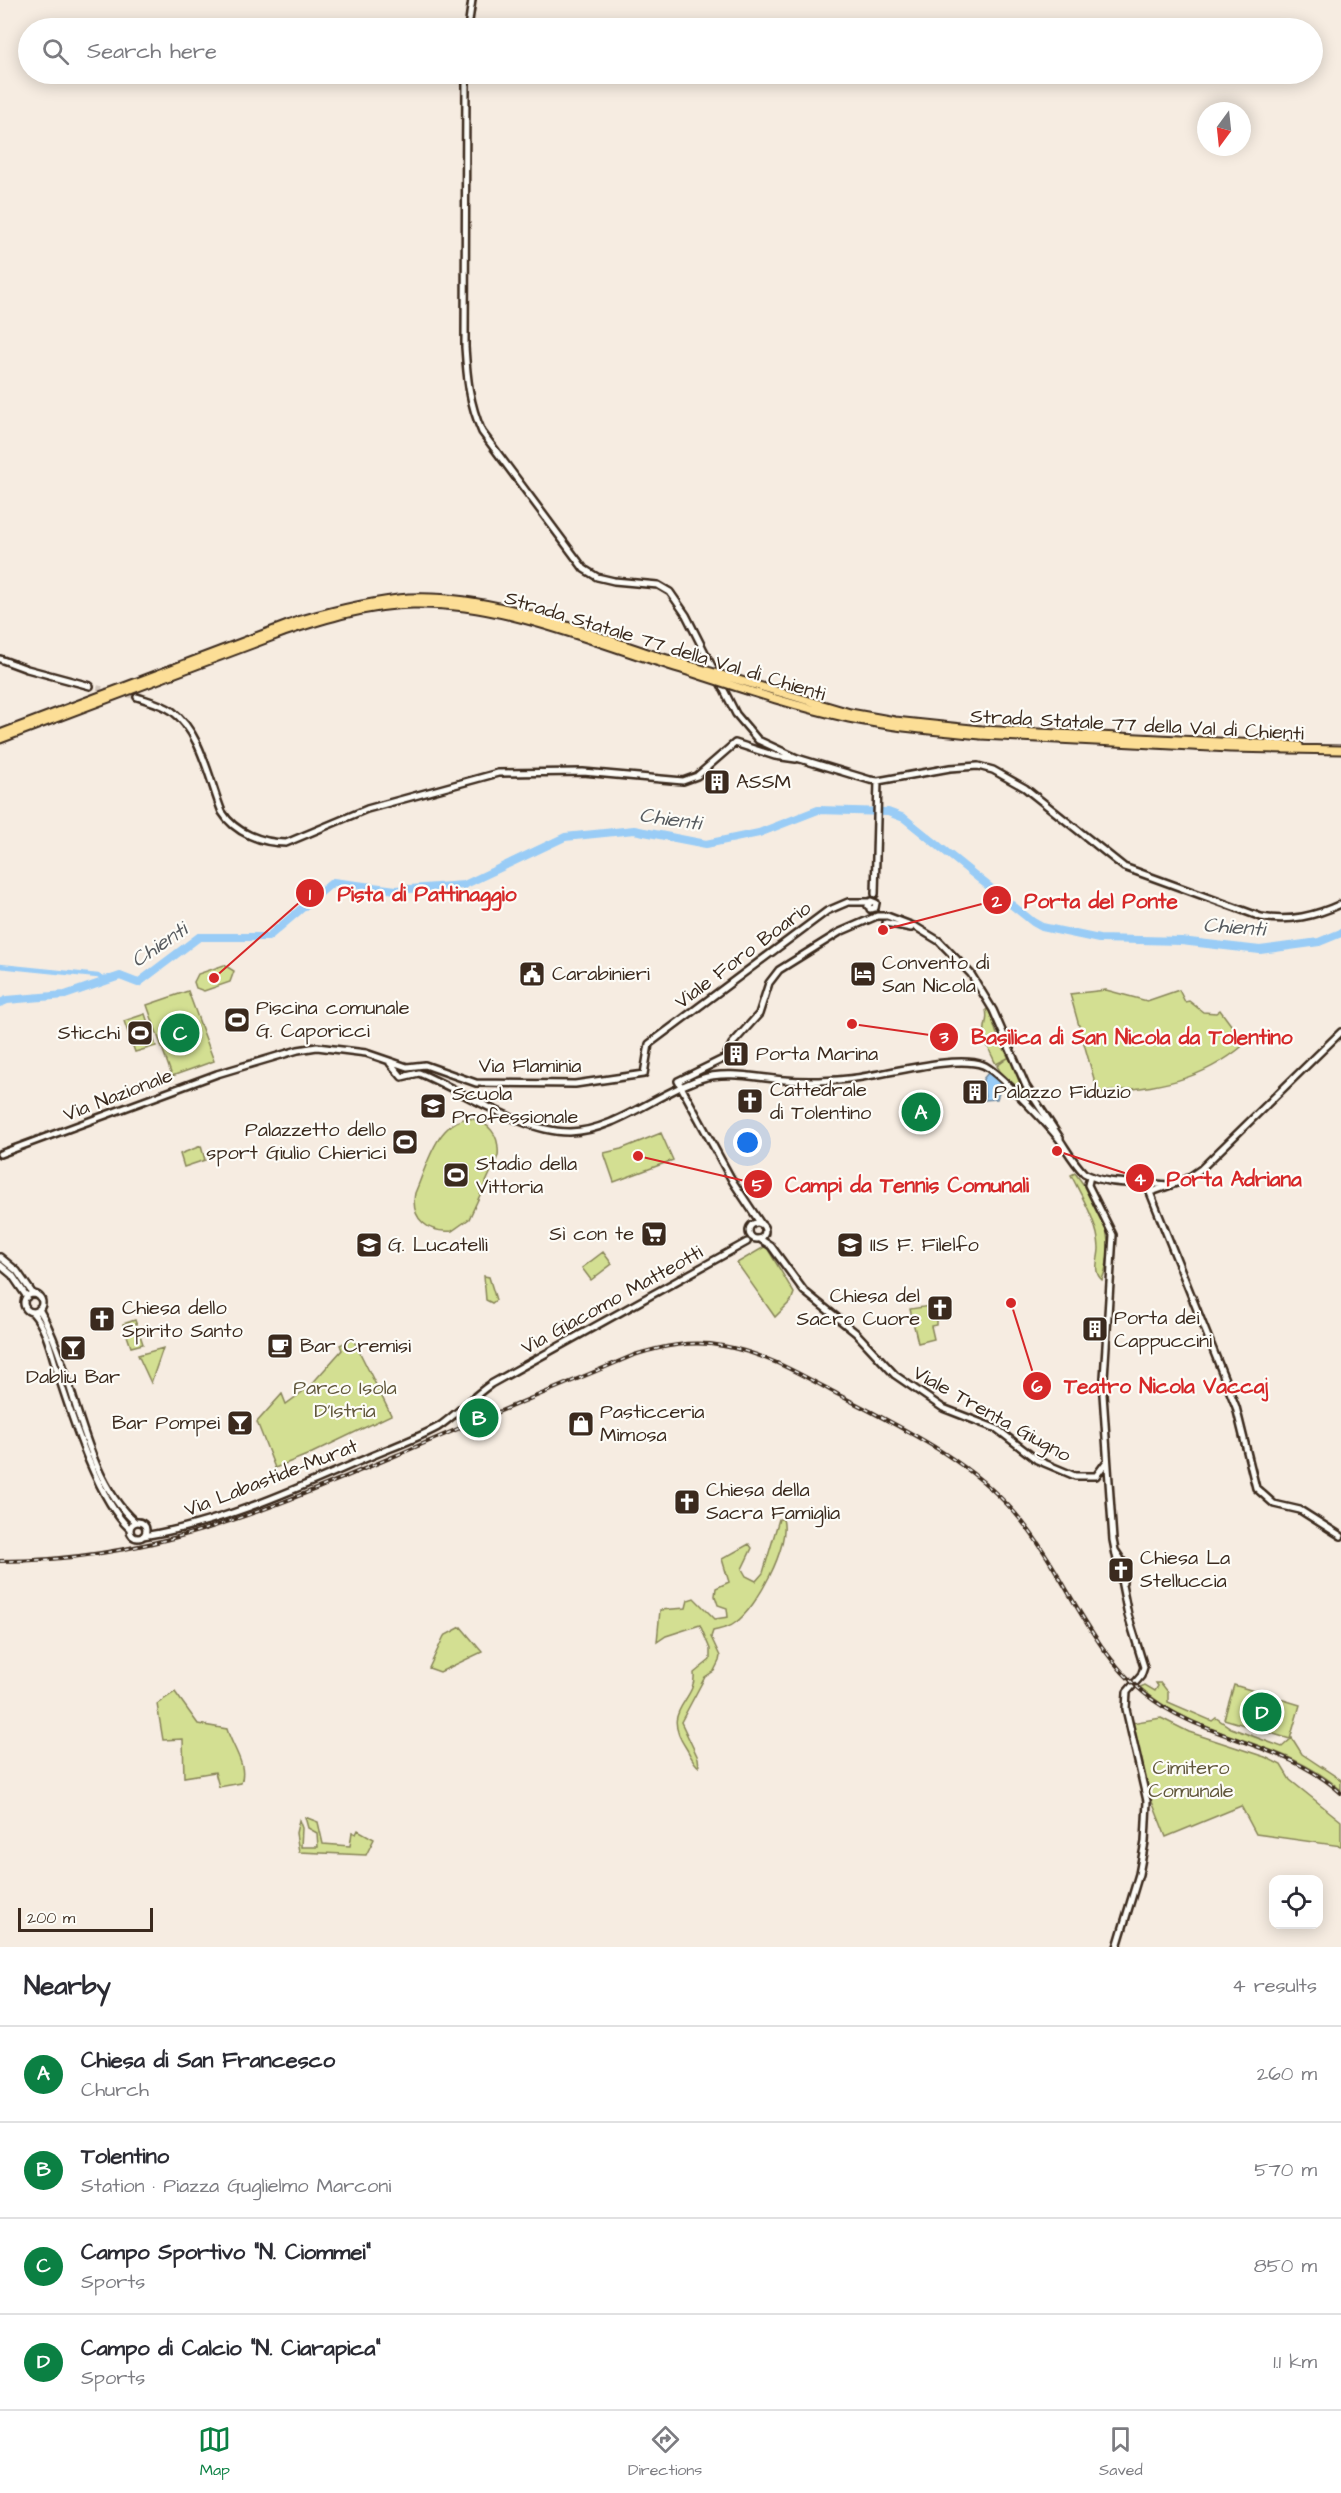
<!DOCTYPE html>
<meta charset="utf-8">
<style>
body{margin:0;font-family:"Architects Daughter",sans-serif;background:#f7f7f7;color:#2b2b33}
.controls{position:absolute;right:18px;bottom:18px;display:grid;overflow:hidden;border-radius:12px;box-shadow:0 3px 15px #0003}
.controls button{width:54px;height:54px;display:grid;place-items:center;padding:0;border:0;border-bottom:2px solid #e1e1e2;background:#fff;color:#2b2b33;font:30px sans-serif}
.compass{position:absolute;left:1197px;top:102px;width:54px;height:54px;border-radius:50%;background:#fff;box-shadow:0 3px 15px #0003;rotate:195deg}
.scale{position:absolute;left:18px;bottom:15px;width:135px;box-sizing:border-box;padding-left:6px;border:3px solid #3b2a1e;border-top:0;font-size:16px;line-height:21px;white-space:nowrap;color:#3b2a1e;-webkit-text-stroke:4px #fdfcf7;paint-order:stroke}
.you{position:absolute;left:748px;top:1143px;width:21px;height:21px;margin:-15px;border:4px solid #fff;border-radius:50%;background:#1a73e8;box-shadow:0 0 0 9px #1a73e833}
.badge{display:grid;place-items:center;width:39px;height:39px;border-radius:50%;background:#0b8043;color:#fff;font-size:20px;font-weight:700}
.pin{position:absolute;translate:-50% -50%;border:3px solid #fff;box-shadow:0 2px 6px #0006}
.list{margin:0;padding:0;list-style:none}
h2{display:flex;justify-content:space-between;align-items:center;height:78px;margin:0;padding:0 24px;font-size:26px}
h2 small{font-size:20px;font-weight:400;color:#7c7c81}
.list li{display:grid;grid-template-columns:39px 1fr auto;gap:18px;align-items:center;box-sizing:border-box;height:96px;padding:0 24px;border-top:2px solid #e1e1e2}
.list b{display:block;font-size:22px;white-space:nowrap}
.list p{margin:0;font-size:20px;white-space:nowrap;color:#7c7c81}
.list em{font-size:20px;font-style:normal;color:#7c7c81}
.icon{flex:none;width:33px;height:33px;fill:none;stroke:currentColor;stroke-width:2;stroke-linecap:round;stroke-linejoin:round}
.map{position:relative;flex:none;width:1341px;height:1947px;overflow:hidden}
.search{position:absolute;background:#fff;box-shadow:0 3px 15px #0003;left:18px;right:18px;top:18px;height:66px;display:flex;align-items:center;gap:15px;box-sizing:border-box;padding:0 21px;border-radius:33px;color:#7c7c81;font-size:22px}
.sheet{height:462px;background:#fff}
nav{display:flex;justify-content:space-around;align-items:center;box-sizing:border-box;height:84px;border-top:2px solid #e1e1e2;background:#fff;font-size:16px;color:#7c7c81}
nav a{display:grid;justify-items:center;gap:3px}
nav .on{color:#0b8043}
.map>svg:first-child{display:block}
</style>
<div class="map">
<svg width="1341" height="1947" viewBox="0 0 1341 1947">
<rect width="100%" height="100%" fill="#f6ece1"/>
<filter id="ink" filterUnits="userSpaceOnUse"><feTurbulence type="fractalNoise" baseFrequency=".0167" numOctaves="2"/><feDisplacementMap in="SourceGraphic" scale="12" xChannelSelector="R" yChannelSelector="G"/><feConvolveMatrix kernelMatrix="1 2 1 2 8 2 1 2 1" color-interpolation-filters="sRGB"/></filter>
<g filter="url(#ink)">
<path fill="#d3df92" stroke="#878458" stroke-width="1.5" d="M224 965 234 971 230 982 204 991 196 988 194 982 198 974Z
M1106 990 1147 1001 1179 990 1185 1002 1189 1001 1203 1012 1216 1013 1220 1010 1245 1044C1199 1083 1156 1087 1098 1093L1070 994Z
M188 991 214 1061 172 1076 147 1005Z
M989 1009 998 1038 1033 1102 1000 1071 997 1066 1008 1058 996 1064C992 1056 986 1045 985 1036 983 1023 989 1022 986 1010Z
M145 1014 156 1046 135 1052 124 1021Z
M469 1118C489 1122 500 1135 498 1156L469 1219 452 1231C428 1233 410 1219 415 1193 427 1166 436 1122 469 1118Z
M661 1133 673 1160 614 1182 604 1153 621 1149Z
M201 1146 205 1160 184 1167 180 1154Z
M1075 1173C1101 1207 1118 1238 1102 1280 1092 1271 1099 1260 1099 1248 1098 1223 1082 1197 1071 1175Z
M766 1246 794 1293 791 1301 775 1317 737 1263Z
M603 1252 612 1264 591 1280 582 1268Z
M484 1276 489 1277 496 1300 492 1303 486 1300Z
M936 1305V1325L931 1326 934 1339 918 1343 910 1309Z
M135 1320 143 1344 131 1347 123 1324Z
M353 1339 391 1415 312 1453 275 1468 257 1422 282 1394 286 1404 309 1387 342 1350 340 1345Z
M163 1348 151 1383 138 1355Z
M779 1519H783C791 1545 756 1609 735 1623 729 1628 721 1629 713 1631L711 1637 720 1656 719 1661 714 1671 705 1677 681 1722 698 1758 699 1767C693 1763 690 1754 686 1748 659 1708 697 1703 694 1673L710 1660V1649L700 1625 666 1636 657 1642 660 1610 686 1608 688 1600 694 1598 715 1619 728 1617 727 1608 718 1605 715 1596 716 1588 729 1582 722 1559 749 1544 752 1548 742 1569 746 1576 756 1581 763 1573Z
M461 1627 482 1652 440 1672 429 1668 444 1636Z
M1156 1683H1161L1168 1692V1702L1212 1721 1216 1718 1231 1728 1282 1747 1292 1738 1302 1754 1341 1780V1790C1283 1738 1197 1740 1140 1687L1145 1685 1155 1691 1158 1686Z
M1234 1685 1300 1705 1290 1739 1224 1719Z
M175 1692 198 1724 227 1729C232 1747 248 1765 241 1783L219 1787 215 1772 184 1777 183 1739 163 1740 157 1704Z
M1161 1718 1189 1732 1265 1757 1281 1765 1290 1780 1341 1821V1846L1256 1834 1241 1806 1166 1837 1147 1789 1131 1723Z
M305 1817 318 1822 323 1844 350 1846 352 1832 356 1834 358 1830 374 1839 366 1855 299 1852 296 1833 299 1820 302 1828 301 1847H318L317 1833 308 1828Z"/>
<path fill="#99ccf6" stroke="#738ba0" stroke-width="1.5" d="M988 1073 1002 1084 997 1099 985 1100 983 1079Z"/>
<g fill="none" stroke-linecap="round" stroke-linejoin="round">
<path stroke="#99ccf6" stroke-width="4.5" d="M0 966 98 976 101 978 113 977"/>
<path stroke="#99ccf6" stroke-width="8" d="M0 1003 7 1000 65 995 120 976 138 983 199 937H268L333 882 396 890 464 885 565 837 634 830 706 844 759 833 818 810 888 812 904 818 1033 922 1042 927 1099 939 1181 941 1260 950 1319 942 1341 933"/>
<path stroke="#d1c5ba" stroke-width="5" stroke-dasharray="5 2.5" stroke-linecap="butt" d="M90 686 112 691
M121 693 137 697"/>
<defs>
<path id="secondary" d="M468 28 472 0
M466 74 465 347C467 377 469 403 482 432L584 569 597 577 614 581 658 585 670 592 686 615 736 714 758 740 797 758 870 780 878 781 950 768 978 766 993 770 1025 788 1124 867 1261 917C1290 922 1315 916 1341 904
M0 659 27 669 90 686
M137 697C149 701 162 704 172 711 201 732 209 780 222 812 235 833 262 843 286 843L367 809 498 773 583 772 683 781 697 776 735 743 775 756 796 759
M875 894 878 781
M868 906 871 901 876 903 875 908 870 909
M886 923 911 928
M390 1063 402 1077 419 1073C463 1091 524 1133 570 1132 614 1131 658 1093 700 1079 726 1070 758 1078 785 1080 806 1082 828 1081 848 1079 881 1076 955 1054 983 1065 997 1070 1049 1126 1060 1140 1068 1152 1074 1163 1084 1173 1109 1187 1141 1181 1167 1185
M0 1154 217 1074 298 1050 317 1047 366 1053 407 1067 425 1065 476 1083 575 1084 644 1074 649 1044 827 911 848 902H870
M1090 1176 1088 1185 1113 1235 1103 1394 1113 1540 1128 1615 1144 1667 1141 1676 1127 1692 1126 1709 1147 1801 1145 1842 1139 1874 1117 1947
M1149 1190 1236 1407 1256 1488 1274 1504 1300 1510 1341 1536
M1149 1191H1154L1185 1180 1201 1169 1341 1032
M749 1231a8 8 0 1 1 16 0a8 8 0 1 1-16 0Z
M761 1224 733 1182 678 1081 725 1058 732 1044 759 1014 769 983 779 970 840 932 877 916H887L916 927 939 941 971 974 993 1010 1026 1086 1060 1138
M760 1239 771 1246 804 1291 856 1333 895 1375 943 1408 997 1429 1037 1460 1075 1476H1096L1107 1461
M0 1257 17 1271 33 1294
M0 1265 12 1275 27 1297
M24 1303a9 9 0 1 1 18 0a9 9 0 1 1-18 0Z
M39 1309C75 1370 81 1475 135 1522
M32 1312C46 1327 51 1351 57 1371 71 1414 97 1499 130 1529
M130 1530a8 8 0 1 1 16 0a8 8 0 1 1-16 0Z
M143 1536C220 1524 296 1489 367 1458 390 1448 416 1439 438 1427 455 1416 472 1397 491 1384L747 1242
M1115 1550 1124 1564 1123 1583"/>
<path id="highway" d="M981 730 1299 746
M0 734 301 620C336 610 372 601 409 598 493 594 578 631 657 656
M981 735 1230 748 1341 750
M0 739 284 632C326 618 369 605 413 604 497 602 577 636 656 661"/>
</defs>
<use href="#secondary" stroke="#3b2a1e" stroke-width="10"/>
<use href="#highway" stroke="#3b2a1e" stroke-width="11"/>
<use href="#secondary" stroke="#fdfcf7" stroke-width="5"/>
<use href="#highway" stroke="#fcde96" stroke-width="7"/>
<defs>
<path id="rail" d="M0 1561C151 1561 268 1510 404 1452 480 1419 557 1388 634 1355 663 1346 692 1340 723 1346 765 1353 802 1375 839 1395 902 1428 968 1459 1015 1513 1064 1569 1086 1645 1144 1693 1202 1741 1284 1741 1341 1793"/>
</defs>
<use href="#rail" stroke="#3b2a1e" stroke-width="4"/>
<use href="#rail" stroke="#fdfcf7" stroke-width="1.5" stroke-dasharray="4.5" stroke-linecap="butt"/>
<defs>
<path id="highway-bridge" d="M657 656 850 713 895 721 981 730
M656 661C720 681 784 704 849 718 893 727 937 731 981 735"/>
</defs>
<use href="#highway-bridge" stroke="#3b2a1e" stroke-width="11" stroke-linecap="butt"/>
<use href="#highway-bridge" stroke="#fcde96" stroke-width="7"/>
</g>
</g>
<defs>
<symbol id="building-square" viewBox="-11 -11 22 22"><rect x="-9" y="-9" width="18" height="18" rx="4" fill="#3b2a1e" stroke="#fdfcf7"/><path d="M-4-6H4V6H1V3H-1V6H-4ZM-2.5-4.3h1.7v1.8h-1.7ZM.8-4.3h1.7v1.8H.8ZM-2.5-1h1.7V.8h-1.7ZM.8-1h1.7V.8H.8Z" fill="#fff"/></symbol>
<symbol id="civic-square" viewBox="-11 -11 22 22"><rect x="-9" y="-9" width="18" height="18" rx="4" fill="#3b2a1e" stroke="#fdfcf7"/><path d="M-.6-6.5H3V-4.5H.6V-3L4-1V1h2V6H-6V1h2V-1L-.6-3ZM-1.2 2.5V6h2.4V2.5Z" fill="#fff"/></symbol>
<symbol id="hotel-square" viewBox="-11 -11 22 22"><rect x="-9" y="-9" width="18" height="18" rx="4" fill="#3b2a1e" stroke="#fdfcf7"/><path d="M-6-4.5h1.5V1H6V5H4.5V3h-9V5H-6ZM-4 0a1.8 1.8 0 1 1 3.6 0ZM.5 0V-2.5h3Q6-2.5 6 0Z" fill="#fff"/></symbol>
<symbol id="stadium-square" viewBox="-11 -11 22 22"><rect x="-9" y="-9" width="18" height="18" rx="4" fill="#3b2a1e" stroke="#fdfcf7"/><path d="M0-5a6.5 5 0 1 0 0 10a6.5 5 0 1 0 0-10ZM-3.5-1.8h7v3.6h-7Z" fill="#fff"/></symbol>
<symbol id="church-square" viewBox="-11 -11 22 22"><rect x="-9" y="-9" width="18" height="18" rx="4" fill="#3b2a1e" stroke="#fdfcf7"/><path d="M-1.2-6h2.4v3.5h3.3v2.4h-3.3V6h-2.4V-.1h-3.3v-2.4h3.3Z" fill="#fff"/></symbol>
<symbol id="school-square" viewBox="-11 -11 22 22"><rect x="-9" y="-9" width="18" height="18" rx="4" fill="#3b2a1e" stroke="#fdfcf7"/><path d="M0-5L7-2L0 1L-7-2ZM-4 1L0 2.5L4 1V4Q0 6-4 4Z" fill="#fff"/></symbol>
<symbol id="supermarket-square" viewBox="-11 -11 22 22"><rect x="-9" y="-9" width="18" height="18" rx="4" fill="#3b2a1e" stroke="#fdfcf7"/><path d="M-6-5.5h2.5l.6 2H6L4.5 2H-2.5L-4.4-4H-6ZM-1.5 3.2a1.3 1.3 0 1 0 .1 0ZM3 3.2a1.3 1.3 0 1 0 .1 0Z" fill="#fff"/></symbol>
<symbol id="cafe-square" viewBox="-11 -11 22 22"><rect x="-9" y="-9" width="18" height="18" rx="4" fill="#3b2a1e" stroke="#fdfcf7"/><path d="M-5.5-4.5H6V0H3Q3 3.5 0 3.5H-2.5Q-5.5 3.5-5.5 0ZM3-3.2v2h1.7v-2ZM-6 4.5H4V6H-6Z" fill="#fff"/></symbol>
<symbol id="bar-square" viewBox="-11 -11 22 22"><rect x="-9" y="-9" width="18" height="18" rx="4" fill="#3b2a1e" stroke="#fdfcf7"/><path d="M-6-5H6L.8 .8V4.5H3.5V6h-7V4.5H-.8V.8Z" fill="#fff"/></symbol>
<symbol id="shop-square" viewBox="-11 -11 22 22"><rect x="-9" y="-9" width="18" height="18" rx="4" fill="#3b2a1e" stroke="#fdfcf7"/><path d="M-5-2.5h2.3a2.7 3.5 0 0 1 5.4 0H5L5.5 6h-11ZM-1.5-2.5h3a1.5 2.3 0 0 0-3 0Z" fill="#fff"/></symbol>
</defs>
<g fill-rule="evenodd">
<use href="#building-square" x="702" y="767" width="30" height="30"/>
<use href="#civic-square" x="517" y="959" width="30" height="30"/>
<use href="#hotel-square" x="848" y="959" width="30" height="30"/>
<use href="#stadium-square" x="222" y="1005" width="30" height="30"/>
<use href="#stadium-square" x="125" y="1018" width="30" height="30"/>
<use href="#building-square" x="721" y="1039" width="30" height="30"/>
<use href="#building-square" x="960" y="1077" width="30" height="30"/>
<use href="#church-square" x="735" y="1086" width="30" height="30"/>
<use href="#school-square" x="418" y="1091" width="30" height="30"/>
<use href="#stadium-square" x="390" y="1127" width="30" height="30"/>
<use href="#stadium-square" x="441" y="1160" width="30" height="30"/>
<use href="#supermarket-square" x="639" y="1219" width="30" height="30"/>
<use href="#school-square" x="354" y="1230" width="30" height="30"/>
<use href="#school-square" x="835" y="1230" width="30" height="30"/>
<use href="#church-square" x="925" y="1293" width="30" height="30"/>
<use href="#church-square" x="87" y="1304" width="30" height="30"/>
<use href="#building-square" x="1080" y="1314" width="30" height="30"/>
<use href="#cafe-square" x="265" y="1331" width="30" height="30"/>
<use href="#bar-square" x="58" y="1333" width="30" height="30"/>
<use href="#bar-square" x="225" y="1408" width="30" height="30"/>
<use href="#shop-square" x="566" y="1409" width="30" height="30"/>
<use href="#church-square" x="672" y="1487" width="30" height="30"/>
<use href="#church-square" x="1106" y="1555" width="30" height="30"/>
</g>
<g text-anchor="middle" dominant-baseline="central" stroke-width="4.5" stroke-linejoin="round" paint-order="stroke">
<g font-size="20" fill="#3b2a1e" stroke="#fdfcf7">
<text transform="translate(665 646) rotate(17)">Strada Statale 77 della Val di Chienti</text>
<text transform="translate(1137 725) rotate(3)">Strada Statale 77 della Val di Chienti</text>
<text transform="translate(743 955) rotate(-37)">Viale Foro Boario</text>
<text x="530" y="1066">Via Flaminia</text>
<text transform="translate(118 1095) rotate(-21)">Via Nazionale</text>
<text transform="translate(612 1300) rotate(-29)">Via Giacomo Matteotti</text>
<text transform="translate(992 1414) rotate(29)">Viale Trenta Giugno</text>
<text transform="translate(271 1478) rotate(-21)">Via Labastide-Murat</text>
</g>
<g font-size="20" fill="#3b2a1e" stroke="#fdfcf7" text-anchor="start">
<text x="736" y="782">ASSM</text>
<text x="882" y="963">Convento di<tspan x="882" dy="23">San Nicola</tspan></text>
<text x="552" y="974">Carabinieri</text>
<text x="256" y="1008">Piscina comunale<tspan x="256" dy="23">G. Caporicci</tspan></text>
<text x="120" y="1033" text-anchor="end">Sticchi</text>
<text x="756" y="1054">Porta Marina</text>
<text x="770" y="1090">Cattedrale<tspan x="770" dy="23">di Tolentino</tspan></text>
<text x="994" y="1092">Palazzo Fiduzio</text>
<text x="452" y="1094">Scuola<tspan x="452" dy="23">Professionale</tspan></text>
<text x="386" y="1130" text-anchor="end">Palazzetto dello<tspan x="386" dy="23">sport Giulio Chierici</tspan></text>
<text x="476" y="1164">Stadio della<tspan x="476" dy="23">Vittoria</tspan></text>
<text x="634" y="1234" text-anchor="end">Sì con te</text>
<text x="388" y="1245">G. Lucatelli</text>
<text x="870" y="1245">IIS F. Filelfo</text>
<text x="920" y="1296" text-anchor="end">Chiesa del<tspan x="920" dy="23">Sacro Cuore</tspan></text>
<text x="122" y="1308">Chiesa dello<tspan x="122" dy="23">Spirito Santo</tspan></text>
<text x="1114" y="1318">Porta dei<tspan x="1114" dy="23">Cappuccini</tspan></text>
<text x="300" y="1346">Bar Cremisi</text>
<text x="73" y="1377" text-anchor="middle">Dabliu Bar</text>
<text x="600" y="1412">Pasticceria<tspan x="600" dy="23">Mimosa</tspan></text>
<text x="220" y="1423" text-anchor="end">Bar Pompei</text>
<text x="706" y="1490">Chiesa della<tspan x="706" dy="23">Sacra Famiglia</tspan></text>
<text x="1140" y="1558">Chiesa La<tspan x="1140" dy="23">Stelluccia</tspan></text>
</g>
<g font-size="20" fill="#61573b" stroke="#fdfcf7">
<text x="345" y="1388">Parco Isola<tspan x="345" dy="23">D'Istria</tspan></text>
<text x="1191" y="1768">Cimitero<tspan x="1191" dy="23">Comunale</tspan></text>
</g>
<g font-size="21" font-style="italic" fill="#575b5f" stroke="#fdfcf7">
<text transform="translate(670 819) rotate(8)">Chienti</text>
<text transform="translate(1234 927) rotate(4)">Chienti</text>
<text transform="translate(159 945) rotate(-34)">Chienti</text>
</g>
</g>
<path fill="none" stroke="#d62828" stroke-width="2" d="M214 978L310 893M883 930L997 900M852 1024L944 1037M1057 1151L1140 1178M638 1156L758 1184M1011 1303L1037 1386"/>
<g fill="#d62828" stroke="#fdfcf7" stroke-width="2">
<circle cx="214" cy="978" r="6"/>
<circle cx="883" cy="930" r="6"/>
<circle cx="852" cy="1024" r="6"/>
<circle cx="1057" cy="1151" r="6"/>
<circle cx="638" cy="1156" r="6"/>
<circle cx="1011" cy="1303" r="6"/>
<circle cx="310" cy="893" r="15"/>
<circle cx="997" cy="900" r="15"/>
<circle cx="944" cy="1037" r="15"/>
<circle cx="1140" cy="1178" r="15"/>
<circle cx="758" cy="1184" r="15"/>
<circle cx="1037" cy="1386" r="15"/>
</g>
<g font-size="18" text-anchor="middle" font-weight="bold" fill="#fff">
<text x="310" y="900">1</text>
<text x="997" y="907">2</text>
<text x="944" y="1043">3</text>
<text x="1140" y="1185">4</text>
<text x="758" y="1191">5</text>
<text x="1037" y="1392">6</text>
</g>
<g font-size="21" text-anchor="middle" font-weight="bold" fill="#d62828" stroke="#fdfcf7" stroke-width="4.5" stroke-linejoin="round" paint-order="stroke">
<text x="427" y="901">Pista di Pattinaggio</text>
<text x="1101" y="908">Porta del Ponte</text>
<text x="1132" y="1044">Basilica di San Nicola da Tolentino</text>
<text x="1234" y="1186">Porta Adriana</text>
<text x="907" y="1192">Campi da Tennis Comunali</text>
<text x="1166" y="1393">Teatro Nicola Vaccaj</text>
</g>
</svg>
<div class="controls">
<button><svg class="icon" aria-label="locate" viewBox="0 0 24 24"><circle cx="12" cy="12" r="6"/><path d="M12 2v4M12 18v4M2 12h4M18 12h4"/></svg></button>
</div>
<svg class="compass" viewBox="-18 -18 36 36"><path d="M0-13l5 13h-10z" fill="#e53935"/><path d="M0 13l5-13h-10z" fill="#7c7c81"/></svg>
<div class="scale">200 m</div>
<div class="you"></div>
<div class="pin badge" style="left:921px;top:1112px">A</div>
<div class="pin badge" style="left:479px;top:1418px">B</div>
<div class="pin badge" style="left:180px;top:1033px">C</div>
<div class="pin badge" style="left:1262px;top:1712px">D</div>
<div class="search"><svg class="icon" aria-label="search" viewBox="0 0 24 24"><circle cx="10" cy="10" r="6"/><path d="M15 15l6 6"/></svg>Search here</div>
</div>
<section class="sheet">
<h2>Nearby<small>4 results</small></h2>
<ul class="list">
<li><span class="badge">A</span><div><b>Chiesa di San Francesco</b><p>Church</p></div><em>260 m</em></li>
<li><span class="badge">B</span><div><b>Tolentino</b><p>Station · Piazza Guglielmo Marconi</p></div><em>570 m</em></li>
<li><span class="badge">C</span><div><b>Campo Sportivo &quot;N. Ciommei&quot;</b><p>Sports</p></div><em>850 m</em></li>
<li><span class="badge">D</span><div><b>Campo di Calcio &quot;N. Ciarapica&quot;</b><p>Sports</p></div><em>1.1 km</em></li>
</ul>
</section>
<nav>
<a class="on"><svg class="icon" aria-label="map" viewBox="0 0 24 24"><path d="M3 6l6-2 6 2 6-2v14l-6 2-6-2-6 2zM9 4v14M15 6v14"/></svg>Map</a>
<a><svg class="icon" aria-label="directions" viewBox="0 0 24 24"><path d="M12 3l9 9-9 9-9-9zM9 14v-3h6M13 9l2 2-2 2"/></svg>Directions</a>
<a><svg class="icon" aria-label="saved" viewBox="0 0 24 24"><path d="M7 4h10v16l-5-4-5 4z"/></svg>Saved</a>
</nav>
